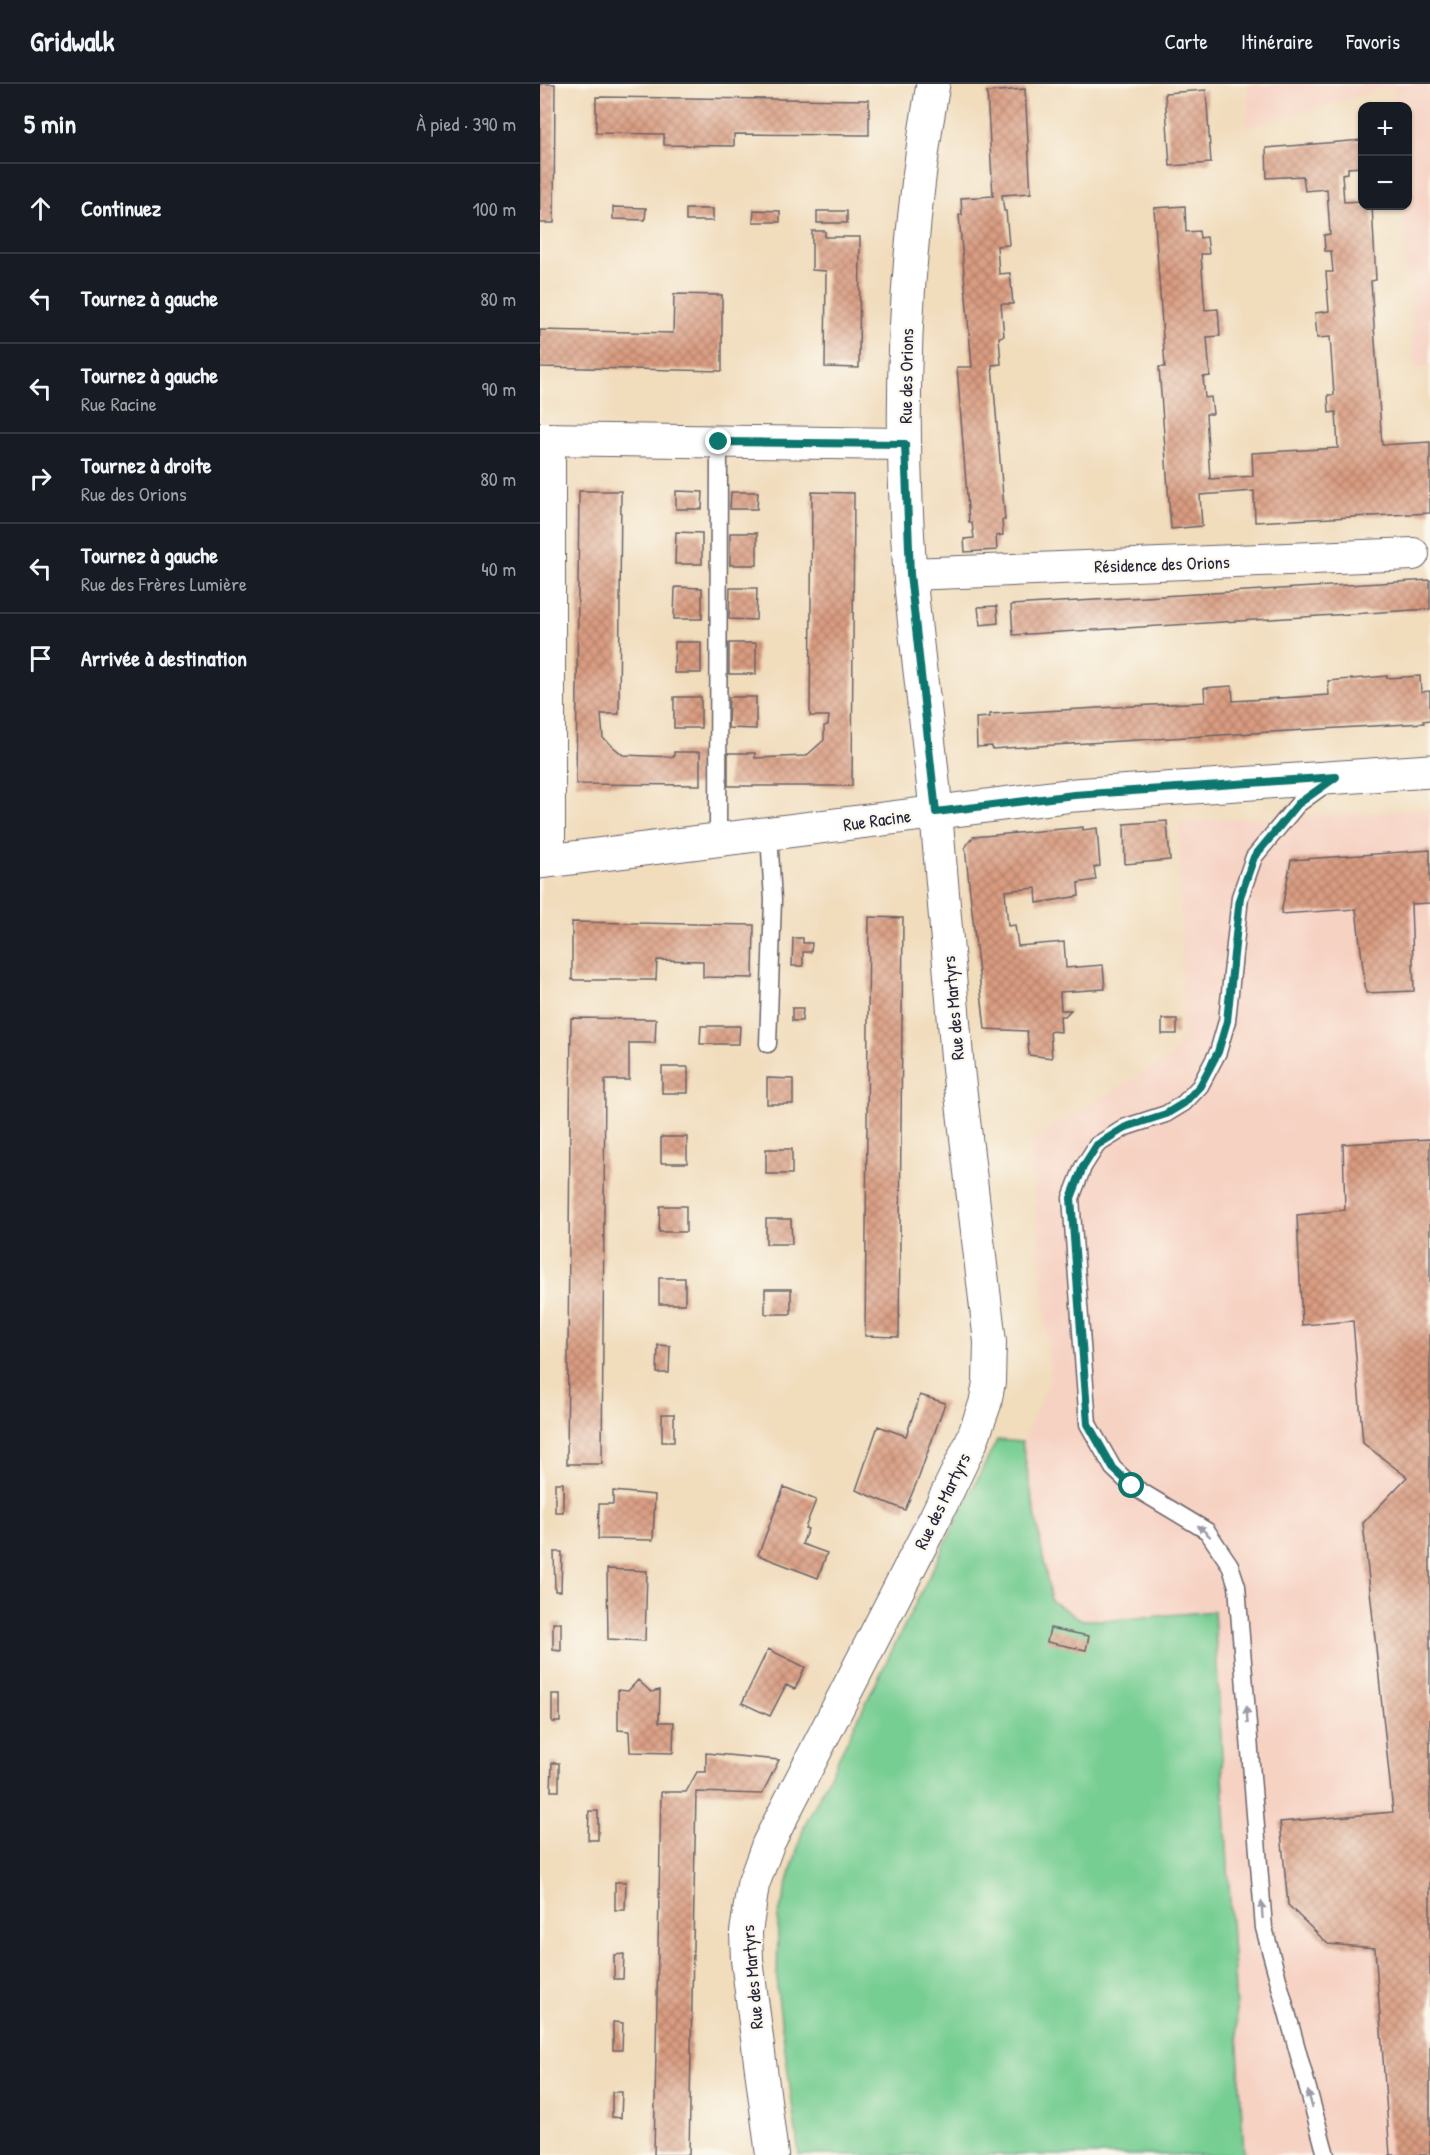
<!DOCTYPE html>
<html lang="fr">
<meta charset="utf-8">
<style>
body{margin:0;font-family:"Patrick Hand",sans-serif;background:#20242c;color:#f1f3f6}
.controls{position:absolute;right:18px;top:18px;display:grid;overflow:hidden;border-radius:12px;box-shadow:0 2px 4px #0004}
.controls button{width:54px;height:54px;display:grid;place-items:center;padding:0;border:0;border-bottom:2px solid #363941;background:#171b24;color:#f1f3f6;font:30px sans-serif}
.stop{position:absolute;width:18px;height:18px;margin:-14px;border:4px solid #0f766e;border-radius:50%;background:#fff}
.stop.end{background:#0f766e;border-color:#fff;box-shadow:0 2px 6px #0008}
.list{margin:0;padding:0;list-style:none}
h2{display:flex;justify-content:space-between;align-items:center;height:78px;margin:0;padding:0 24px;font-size:26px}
h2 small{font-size:20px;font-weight:400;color:#9ea1a6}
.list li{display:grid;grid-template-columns:39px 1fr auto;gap:18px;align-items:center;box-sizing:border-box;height:90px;padding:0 24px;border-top:2px solid #363941}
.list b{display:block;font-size:22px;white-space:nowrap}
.list p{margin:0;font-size:20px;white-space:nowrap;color:#9ea1a6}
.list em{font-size:20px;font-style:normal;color:#9ea1a6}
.icon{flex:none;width:33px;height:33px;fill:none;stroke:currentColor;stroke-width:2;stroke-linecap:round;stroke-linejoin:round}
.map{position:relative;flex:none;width:890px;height:2071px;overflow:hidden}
header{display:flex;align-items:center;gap:36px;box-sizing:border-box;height:84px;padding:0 30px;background:#171b24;border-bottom:2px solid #363941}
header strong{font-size:28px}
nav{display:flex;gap:33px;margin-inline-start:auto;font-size:21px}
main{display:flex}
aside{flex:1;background:#171b24}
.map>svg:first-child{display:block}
</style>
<header>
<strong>Gridwalk</strong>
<nav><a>Carte</a><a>Itinéraire</a><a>Favoris</a></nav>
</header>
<main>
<aside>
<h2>5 min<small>À pied · 390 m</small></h2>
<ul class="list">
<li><svg class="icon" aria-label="ahead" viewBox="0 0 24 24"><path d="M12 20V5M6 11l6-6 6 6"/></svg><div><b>Continuez</b></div><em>100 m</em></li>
<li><svg class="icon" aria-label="left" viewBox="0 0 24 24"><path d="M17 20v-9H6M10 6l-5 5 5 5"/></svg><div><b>Tournez à gauche</b></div><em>80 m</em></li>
<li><svg class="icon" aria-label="left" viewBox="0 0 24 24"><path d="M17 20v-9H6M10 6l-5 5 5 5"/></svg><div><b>Tournez à gauche</b><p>Rue Racine</p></div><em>90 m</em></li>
<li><svg class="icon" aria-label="right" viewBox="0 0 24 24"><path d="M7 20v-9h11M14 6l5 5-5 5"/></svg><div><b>Tournez à droite</b><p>Rue des Orions</p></div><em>80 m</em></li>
<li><svg class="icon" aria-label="left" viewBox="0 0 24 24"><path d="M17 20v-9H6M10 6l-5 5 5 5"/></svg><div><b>Tournez à gauche</b><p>Rue des Frères Lumière</p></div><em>40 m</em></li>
<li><svg class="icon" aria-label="arrive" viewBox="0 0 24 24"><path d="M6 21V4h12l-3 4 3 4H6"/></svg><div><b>Arrivée à destination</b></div></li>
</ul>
</aside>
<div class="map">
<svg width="890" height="2071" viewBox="0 0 890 2071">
<defs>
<pattern id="building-cross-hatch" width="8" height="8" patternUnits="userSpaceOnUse" patternTransform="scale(1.5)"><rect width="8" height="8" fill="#da9c81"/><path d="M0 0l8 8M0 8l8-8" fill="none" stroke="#b07f6b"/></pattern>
</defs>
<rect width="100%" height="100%" fill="#fbf7ec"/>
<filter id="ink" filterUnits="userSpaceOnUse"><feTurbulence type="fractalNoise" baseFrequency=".0167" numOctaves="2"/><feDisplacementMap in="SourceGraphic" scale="12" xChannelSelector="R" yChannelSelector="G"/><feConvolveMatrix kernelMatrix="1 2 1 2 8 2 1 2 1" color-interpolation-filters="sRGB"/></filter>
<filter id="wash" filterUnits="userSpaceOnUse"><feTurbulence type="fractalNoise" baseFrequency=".008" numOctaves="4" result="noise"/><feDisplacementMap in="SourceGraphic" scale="24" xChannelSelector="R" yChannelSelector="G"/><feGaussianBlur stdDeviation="1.35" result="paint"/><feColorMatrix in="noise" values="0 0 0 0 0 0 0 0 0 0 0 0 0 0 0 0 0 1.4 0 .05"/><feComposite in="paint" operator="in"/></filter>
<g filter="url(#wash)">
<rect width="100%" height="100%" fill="#f1dcbc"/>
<path fill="#f6d2c3" d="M708 0H890V283L875 284 862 122H868V22H855L853 2 707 44Z
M890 725V2071H703L674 1528 573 1536H542L510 1517 482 1358 511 1295 490 1057 630 973 643 951 639 738Z"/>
<path fill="#77ce93" stroke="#4c7867" stroke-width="1.5" d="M457 1356 482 1358 511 1517 542 1536H573L674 1527 704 2071H259L237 1905 238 1833 263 1745Z"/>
<g id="blocks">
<path fill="url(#building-cross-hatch)" d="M0 0H15L14 139H0Z
M485 5 491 109 462 111 464 127H466L469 161 457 162 459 190 470 189 473 220H461L464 252 459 253 461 280 452 281 465 436H462L463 451 456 452 457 466 425 468 424 455 434 454 432 439 429 438 417 283H432L419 131H422L421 114 453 112 447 8Z
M666 6 671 79 630 82 625 9Z
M56 13 329 16V51L194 50V62L124 61V50L56 49Z
M822 56V83L808 84V89L802 90 804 118 822 117V122H832L836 196 831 197 842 361 890 358V429L715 438 714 407 660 411 662 442 631 445 619 283H625L614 124 645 122 646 148 659 147 660 154 667 153 669 170H661L665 226 678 225 680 252 667 253 670 292 663 293 665 314 671 313 673 330H666L670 395 713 392 712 369 798 364 796 328 789 329 788 311H794L790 253 777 254 775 229 789 227 786 188H793L791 167H785L784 151 790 150 787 105 765 107 763 92 727 94 726 64Z
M73 123 106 124 105 136 73 135Z
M146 125H173V137H146Z
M214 126 240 127V138H213Z
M277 127H307V139H277Z
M272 147H285V153H320L319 284 285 283 286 187 272 186Z
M134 210 182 211V287L0 283V246L133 249Z
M39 407H81L79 630H61L63 654 83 671 134 673V668H160V701L36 700Z
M136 407 163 408 162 425H136Z
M191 408H218L217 425H190Z
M272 408 314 409 312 702H188V669H215V674L266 672 284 656V642L288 641 289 632H270Z
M136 448 162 449V480H135Z
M190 449H217V481H190Z
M890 496V525L473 551 471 521Z
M135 503 162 504V535H134Z
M190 504H217L216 536 189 535Z
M457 522 458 539 440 541 438 523Z
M135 558H161V589H134Z
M189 559H216V590H189Z
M847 592V594L880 592 881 608 890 607V636L883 637 884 639 514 661 452 665V662L437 663 436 634 450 633V630L665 618 664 604 692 602 693 617 789 611 788 597Z
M134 613H161V644H134Z
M189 613H216V645L188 644Z
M627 737 630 776 585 780 584 740Z
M543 743V746L557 744 560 782 554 783 556 796 538 799 539 812 497 819 496 804 465 807 468 842 475 841 478 862 524 858 526 884 563 881 565 905 520 908 521 926H531L525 932H520L521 948 510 947 512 974 489 971 487 947 445 945 425 763 433 753Z
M890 766V819L871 820 874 907 826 909 816 825 741 830 751 776Z
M329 833 363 834 359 1253 325 1252Z
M32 838 214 841 213 894 163 893V877L117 876 116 896H32Z
M253 854H263V859H272L271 868H263V882H252Z
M252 924H263L262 937H252Z
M31 934 116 935 115 959H89V996H65L62 1380H27Z
M622 935H637V950H622Z
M161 942H200L199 960H160Z
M122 983H148V1009H122Z
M227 994 253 995V1020H227Z
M121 1053H147V1079H121Z
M890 1055V2071H850L835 1864 788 1860 748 1821 740 1738 853 1728 823 1439 867 1393 823 1359 813 1237 762 1241 757 1131 805 1126 803 1060Z
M226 1065H252V1090H226Z
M120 1122H146V1148H119Z
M226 1135H251L252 1160H226Z
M119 1194H145V1220H119Z
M225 1205H251V1230H225Z
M118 1261 130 1262 129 1289H117Z
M380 1311 405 1319 379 1393 365 1426 316 1406 338 1342 366 1352Z
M122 1330H134V1358H122Z
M15 1399H23V1428H15Z
M244 1403 276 1416 265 1444 268 1445 262 1460 287 1469 278 1494 218 1471Z
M73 1407 115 1411 113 1456 58 1455 59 1420H73Z
M14 1468H22L21 1507H15Z
M67 1485 107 1487 105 1557 68 1555Z
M13 1539H21V1567L13 1566Z
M510 1544 549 1552 546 1566 507 1558Z
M228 1565 265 1583 255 1605 246 1601 230 1632 202 1619Z
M98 1596 111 1608 120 1606 119 1638H134L133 1669 90 1668 89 1647 78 1646V1606L88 1607Z
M12 1610H20V1638H12Z
M166 1669 239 1676 222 1710 156 1708 149 2071H114L121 1708H146L157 1688H166Z
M12 1679H19V1707H11Z
M49 1727H58V1756H48Z
M75 1798H86L85 1826H75Z
M84 1870 83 1895H74V1871Z
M73 1938 83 1939 82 1966H73Z
M72 2008H82L81 2034 72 2033Z"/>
</g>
</g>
<g filter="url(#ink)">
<use href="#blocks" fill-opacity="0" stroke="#6a6368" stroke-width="1.5"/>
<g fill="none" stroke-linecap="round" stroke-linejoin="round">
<defs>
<path id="service" d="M178 757 179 358
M228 960 233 816 229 750
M786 2071 724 1844 697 1502 690 1481 667 1447 592 1402 573 1384 548 1340 531 1114 543 1083 557 1061 586 1043 626 1030 644 1019 660 1002 678 968 687 937 700 813 714 773 758 720 787 699"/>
<path id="minor" d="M0 355 365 360
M370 490 873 470
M9 777V355
M232 2071 207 1876 206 1848 213 1801 228 1760 395 1434 431 1359 445 1320 449 1298 450 1258 418 985 396 728"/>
<path id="tertiary" d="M393 0C365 160 358 327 370 489 376 569 389 648 396 728
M0 778 534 711 890 687"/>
</defs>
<use href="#service" stroke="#6a6368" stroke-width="19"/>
<use href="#minor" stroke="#6a6368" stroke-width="34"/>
<use href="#tertiary" stroke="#6a6368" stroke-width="35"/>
<use href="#service" stroke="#fff" stroke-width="16"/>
<use href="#minor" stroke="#fff" stroke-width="32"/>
<use href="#tertiary" stroke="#fff" stroke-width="33"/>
</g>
<defs><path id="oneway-solid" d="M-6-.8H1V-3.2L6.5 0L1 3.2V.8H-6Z" transform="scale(1.5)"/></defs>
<g fill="#9c9ca7">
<use href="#oneway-solid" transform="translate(664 1447) rotate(-138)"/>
<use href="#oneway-solid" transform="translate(707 1631) rotate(-94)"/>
<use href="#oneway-solid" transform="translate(722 1826) rotate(-94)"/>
<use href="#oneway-solid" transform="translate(770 2015) rotate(-105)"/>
</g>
</g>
<g fill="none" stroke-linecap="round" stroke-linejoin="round" filter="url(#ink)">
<path stroke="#0f766e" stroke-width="8" d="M179 358 365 360 370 490 396 728 534 711 796 693 758 720 714 773 700 813 687 937 678 968 660 1002 644 1019 626 1030 586 1043 557 1061 543 1083 531 1114 548 1340 573 1384 592 1402"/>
</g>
<g text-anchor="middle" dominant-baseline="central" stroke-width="4.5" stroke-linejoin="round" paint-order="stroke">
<g font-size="18" fill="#22223b" stroke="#fbf7ec">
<text transform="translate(366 292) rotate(-89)">Rue des Orions</text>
<text transform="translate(622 480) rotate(-2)">Résidence des Orions</text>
<text transform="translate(337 736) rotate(-8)">Rue Racine</text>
<text transform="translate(413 924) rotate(-95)">Rue des Martyrs</text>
<text transform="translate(402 1417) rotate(-64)">Rue des Martyrs</text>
<text transform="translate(212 1893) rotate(-95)">Rue des Martyrs</text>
</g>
</g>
</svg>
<div class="controls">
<button>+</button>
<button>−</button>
</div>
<div class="stop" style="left:592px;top:1402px"></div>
<div class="stop end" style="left:179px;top:358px"></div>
</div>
</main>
